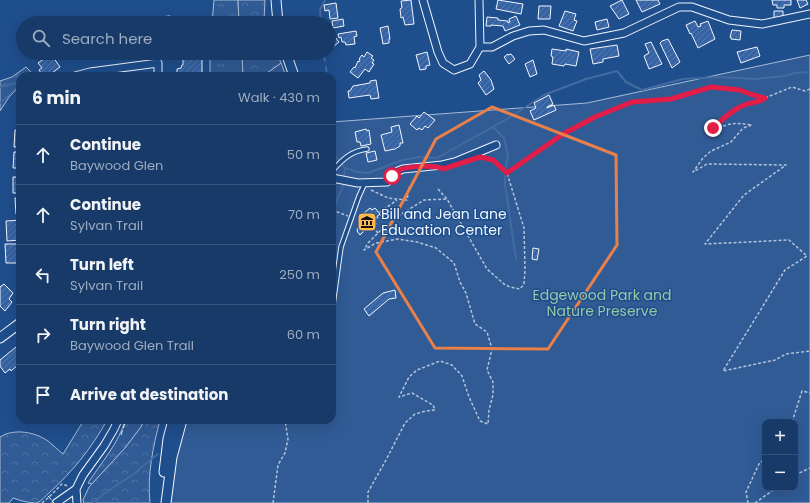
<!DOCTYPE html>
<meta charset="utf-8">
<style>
body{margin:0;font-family:Poppins,sans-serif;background:#20416f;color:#f1f3f6}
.controls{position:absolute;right:12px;bottom:12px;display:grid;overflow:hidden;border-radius:8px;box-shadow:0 4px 16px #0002}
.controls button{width:36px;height:36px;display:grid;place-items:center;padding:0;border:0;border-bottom:1px solid #36547d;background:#173a69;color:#f1f3f6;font:20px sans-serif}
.stop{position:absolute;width:12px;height:12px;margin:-9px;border:3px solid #e11d48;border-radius:50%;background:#fff}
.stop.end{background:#e11d48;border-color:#fff;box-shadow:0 1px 4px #0008}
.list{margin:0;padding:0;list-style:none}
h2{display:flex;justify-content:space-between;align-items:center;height:52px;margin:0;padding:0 16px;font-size:17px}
h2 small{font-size:13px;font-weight:400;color:#9eadc0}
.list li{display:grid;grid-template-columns:26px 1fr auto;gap:12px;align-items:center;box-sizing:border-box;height:60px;padding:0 16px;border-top:1px solid #36547d}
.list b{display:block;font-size:15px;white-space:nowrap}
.list p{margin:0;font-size:13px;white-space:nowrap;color:#9eadc0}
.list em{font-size:13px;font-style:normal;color:#9eadc0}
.icon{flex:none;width:22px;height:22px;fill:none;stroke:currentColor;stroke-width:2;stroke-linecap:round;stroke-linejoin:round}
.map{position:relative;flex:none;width:810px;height:503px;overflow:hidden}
.search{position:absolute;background:#173a69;box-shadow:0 4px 16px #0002;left:16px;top:16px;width:320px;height:44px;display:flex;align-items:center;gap:10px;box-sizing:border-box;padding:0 14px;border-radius:22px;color:#9eadc0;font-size:15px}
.panel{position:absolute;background:#173a69;box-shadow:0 4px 16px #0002;left:16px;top:72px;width:320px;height:352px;border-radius:12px}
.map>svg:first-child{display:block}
</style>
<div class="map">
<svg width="810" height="503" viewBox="0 0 810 503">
<defs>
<pattern id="grass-tufts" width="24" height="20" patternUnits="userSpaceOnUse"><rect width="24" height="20" fill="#305b95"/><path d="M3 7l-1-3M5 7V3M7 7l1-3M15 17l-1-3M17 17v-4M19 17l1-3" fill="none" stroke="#4e73a5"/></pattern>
<pattern id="forest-crowns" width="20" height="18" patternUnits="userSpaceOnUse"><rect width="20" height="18" fill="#305b95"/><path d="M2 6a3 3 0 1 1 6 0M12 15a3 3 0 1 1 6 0" fill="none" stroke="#4e73a5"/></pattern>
<pattern id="building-hatch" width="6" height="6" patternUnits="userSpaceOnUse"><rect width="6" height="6" fill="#3563a3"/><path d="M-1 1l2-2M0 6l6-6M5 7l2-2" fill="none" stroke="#537ab1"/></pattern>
</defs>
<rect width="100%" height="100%" fill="#1f4e8c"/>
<path fill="url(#grass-tufts)" stroke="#a8bbd7" d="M214 0H238L239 23H212Z
M210 53H242L243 76H210Z
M281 63 286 76H267V73Z
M26 67 33 74 31 76H20V86L9 97 0 111V81L12 77Z
M125 420H144L141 427 125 448 92 484 88 483C101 463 119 443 125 420Z"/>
<path fill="url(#forest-crowns)" stroke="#a8bbd7" d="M238 0H265L264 20 265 23H239Z
M242 53H277L281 63 267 73V76H243Z
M84 420H107C92 448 72 472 49 493 45 496 42 501 37 503 29 503 21 501 13 498L9 503H0V437C14 428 35 432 48 441 53 445 58 450 63 454Z
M144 420H160C153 447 147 475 150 503H84L83 500 89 487 125 448 141 427Z"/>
<path fill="#305b95" stroke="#a8bbd7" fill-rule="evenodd" d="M810 55V503H166L182 420H332V122L587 103ZM765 422H795V488H765Z"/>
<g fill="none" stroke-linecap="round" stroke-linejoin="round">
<path stroke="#446ba0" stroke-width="2" d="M321 23 320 10 325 0
M323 53 325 61
M326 67 327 76
M30 76 31 75
M0 87 20 82
M0 103 20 85
M332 126 334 154 345 168 343 186 332 212
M493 127 504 138 508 155 506 167
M345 168 358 172 368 173 403 160 419 157 437 158 507 119 544 95 586 79 617 71 626 82 642 90 683 79 719 77 755 79 785 76 795 73 810 72
M505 176V184L516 259
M147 426 149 420
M94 503 102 495 138 471 139 469 158 454"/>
</g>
<path fill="url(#building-hatch)" stroke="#f2f6ff" d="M411 0 414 24 405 25 403 17 401 18 400 9 402 8 401 1Z
M498 0 523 4 521 14 496 9Z
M622 0 629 14 619 19 610 6Z
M636 0H658L660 4 642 12Z
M772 0H791V5H784V8H777V5H773Z
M797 0H806L808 4 800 8Z
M336 3 338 18 330 19 329 10 325 11 324 5Z
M539 6H551L550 19H538Z
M565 11 576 14 574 20 577 21 573 31 559 26Z
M774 11H783V19H774Z
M170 16V23H154V21L160 20V17Z
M516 16 520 25 505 31 503 26 491 25V26H486L487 17 498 18V20L508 21V23L510 22 509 19Z
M343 19 344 26 333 28 332 21Z
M607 19 609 27 597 30 595 22Z
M695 21 698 27 701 26 700 24 708 21 715 39 698 48 691 33 690 34 686 25Z
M388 26 390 39H389V43L383 44 380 28Z
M732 30 741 31 740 40 731 39V37H730Z
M356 31 357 36 354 37 355 44 346 45 345 42H342L341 37 339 38 338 34Z
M335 37 339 42 333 47 329 41Z
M668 39 680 62 672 68 660 43 662 41Z
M651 42 662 64 649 69 644 56 649 53 645 44Z
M617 45 619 56 603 59V62L593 64 590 49Z
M757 47 760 56 741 63 737 52Z
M552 49 566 51V49L579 52 576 66 565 64 564 66 552 64 553 57 551 56Z
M367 52 373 56 371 58 374 60 372 63 374 64 369 72 365 69 358 78 350 72 354 67 355 68 358 61 359 62 360 60 359 59 362 55 364 57Z
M427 52 430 65 426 66V69L420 70 416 55Z
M61 53H81V57L61 59Z
M85 53H105V54L85 56Z
M51 54 60 67 48 76H43L39 70 42 68 38 63Z
M508 54V55L511 54 515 59 509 64 504 57Z
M183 58H202V76H177V69L181 68 182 65H183Z
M533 60 537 74 530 77 525 64Z
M484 71 491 80 494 89 486 95 478 83 481 80 479 75Z
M376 80 379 98 371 99 370 95 349 98 348 91H350L353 86 370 83V81Z
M549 95 553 104 547 107V108L554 105 556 110 534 120 530 111 536 108 534 103Z
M424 112 435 120 428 128 425 126 422 130 419 128 417 130 410 124 417 116 419 118Z
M399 125 403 143H400V146L395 149 385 151 381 135 392 132 391 127Z
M366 129 367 131 369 130 371 144 361 146 360 142H357L355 132Z
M15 130 20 131V147H14Z
M375 151 377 160 368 162 366 153Z
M14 152H20V168H13Z
M13 177H20V193H13Z
M15 198H20V214H16Z
M370 208 372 210 375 208 380 214 372 221 375 223 371 227 369 225 364 229 363 232 360 235 357 231 364 213Z
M20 220V240L7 241 6 221Z
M5 244H20V263H6Z
M533 248 539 249 537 260 532 259Z
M4 284 13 293 9 299 12 302 5 311 0 306V287Z
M395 290 396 298 389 299 369 316 364 309 383 293Z
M16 347 20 352V363L11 371 10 369 5 373 0 366V360Z"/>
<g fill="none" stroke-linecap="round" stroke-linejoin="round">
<defs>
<path id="lane" d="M332 171C343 159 351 151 367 149
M332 312 341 247 359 196 365 183"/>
<path id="street" d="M423 0 438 52 443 63 454 70 470 64 480 47 479 0
M480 47H492L513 36 529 31 544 30 584 41 624 33 679 7H692L729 20 762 24 810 14
M75 76 90 72 158 63V76
M332 178 358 183 387 182 398 171 403 169 442 165 455 162 496 145
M56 503 76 489
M77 503 76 489 83 475 104 446 114 429 118 420"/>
<path id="secondary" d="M276 0 278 23
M286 53 294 76
M0 338 20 323
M164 472 168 439 173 420
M166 503 172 457 182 420"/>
</defs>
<use href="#lane" stroke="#f2f6ff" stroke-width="5.5"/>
<use href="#street" stroke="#f2f6ff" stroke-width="9"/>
<use href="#secondary" stroke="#f2f6ff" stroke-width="11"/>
<path stroke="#b3c4dc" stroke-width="1.5" stroke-dasharray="3 2" stroke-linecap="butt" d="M810 89 805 91 792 87 765 98C759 103 751 102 744 105 732 110 723 119 713 128L717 129C730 122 738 123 752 125L743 128 731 142 711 151 703 158 693 172 707 164 786 165 744 195 705 244 789 240 807 256 785 270 723 371 775 360 786 354 810 351
M485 157 493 160 507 173 563 134 595 117 632 102 671 99 711 87 740 90 750 94 765 98
M438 189 447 199 487 269 504 284 510 287 520 289 524 284 525 270 524 228 507 173
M371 190 388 198 407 200 409 187
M332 210 348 216
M378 233 373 227 377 223 374 220 382 214 380 212 397 200
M792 422 802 391 810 393
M795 475 810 468
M42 503 49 497 62 484 68 486
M273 503 278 465 285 453 288 439 285 420
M368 503V492L386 460 405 423 415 414 426 411 435 410 433 405 412 393 399 397 409 377 417 370 440 361 452 365 462 376 469 397 480 421 488 424 489 410 493 395V382L487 370 492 349 487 332 475 324 466 293 460 282 454 263 436 248 417 242 398 239 376 243 364 250 368 243 382 229 400 215 424 200 447 199
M748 503 746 492 759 464 765 459
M755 503 776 488"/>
<use href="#lane" stroke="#1f4e8c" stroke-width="3.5"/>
<use href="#street" stroke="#1f4e8c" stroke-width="7"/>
<use href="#secondary" stroke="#1f4e8c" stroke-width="9"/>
<path stroke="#f2f6ff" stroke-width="1" stroke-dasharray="5 2" stroke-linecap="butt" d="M121 435 126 420
M48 496 54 503"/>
</g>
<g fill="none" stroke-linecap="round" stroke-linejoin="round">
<path stroke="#e11d48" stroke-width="5" d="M392 176C395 174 398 170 402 169 410 166 437 165 443 169L480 157 493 160 507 173 563 134 595 117 632 102 671 99 711 87 740 90 750 94 765 98C759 103 751 102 744 105 732 110 723 119 713 128"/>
</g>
<path fill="none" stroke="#ea8049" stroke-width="3" stroke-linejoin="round" d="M492 107 616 155 617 245 548 349 435 348 376 252 436 139Z"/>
<defs>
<symbol id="museum-square" viewBox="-11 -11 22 22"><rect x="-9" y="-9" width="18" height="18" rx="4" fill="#ffb74d" stroke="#1f4e8c"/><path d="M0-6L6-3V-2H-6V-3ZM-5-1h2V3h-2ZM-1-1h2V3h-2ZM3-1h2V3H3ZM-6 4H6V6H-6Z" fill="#111"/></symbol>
</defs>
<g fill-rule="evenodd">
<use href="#museum-square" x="356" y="211" width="22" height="22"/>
</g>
<g text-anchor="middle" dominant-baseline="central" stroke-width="3" stroke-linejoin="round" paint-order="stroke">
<g font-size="14" fill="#f2f6ff" stroke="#1f4e8c" text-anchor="start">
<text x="381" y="214">Bill and Jean Lane<tspan x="381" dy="16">Education Center</tspan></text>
</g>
<g font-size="14" fill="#97c8a6" stroke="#1f4e8c">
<text x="602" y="295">Edgewood Park and<tspan x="602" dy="16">Nature Preserve</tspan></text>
</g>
</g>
</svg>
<div class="controls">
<button>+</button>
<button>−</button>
</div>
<div class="stop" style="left:392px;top:176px"></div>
<div class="stop end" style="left:713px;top:128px"></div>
<div class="search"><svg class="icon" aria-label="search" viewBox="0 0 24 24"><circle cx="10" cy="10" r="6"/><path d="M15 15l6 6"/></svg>Search here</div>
<section class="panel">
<h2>6 min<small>Walk · 430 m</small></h2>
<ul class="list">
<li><svg class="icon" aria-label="ahead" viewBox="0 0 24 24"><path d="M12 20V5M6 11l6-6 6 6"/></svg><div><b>Continue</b><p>Baywood Glen</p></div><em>50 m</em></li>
<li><svg class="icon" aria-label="ahead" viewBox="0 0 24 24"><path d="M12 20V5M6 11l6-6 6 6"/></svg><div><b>Continue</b><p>Sylvan Trail</p></div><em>70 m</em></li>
<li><svg class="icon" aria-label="left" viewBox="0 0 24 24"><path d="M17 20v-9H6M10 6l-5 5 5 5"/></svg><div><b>Turn left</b><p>Sylvan Trail</p></div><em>250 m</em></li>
<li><svg class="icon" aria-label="right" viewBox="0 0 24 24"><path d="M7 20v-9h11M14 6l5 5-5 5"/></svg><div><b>Turn right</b><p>Baywood Glen Trail</p></div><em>60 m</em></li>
<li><svg class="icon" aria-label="arrive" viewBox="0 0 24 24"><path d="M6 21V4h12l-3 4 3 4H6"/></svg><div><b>Arrive at destination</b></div></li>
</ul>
</section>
</div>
